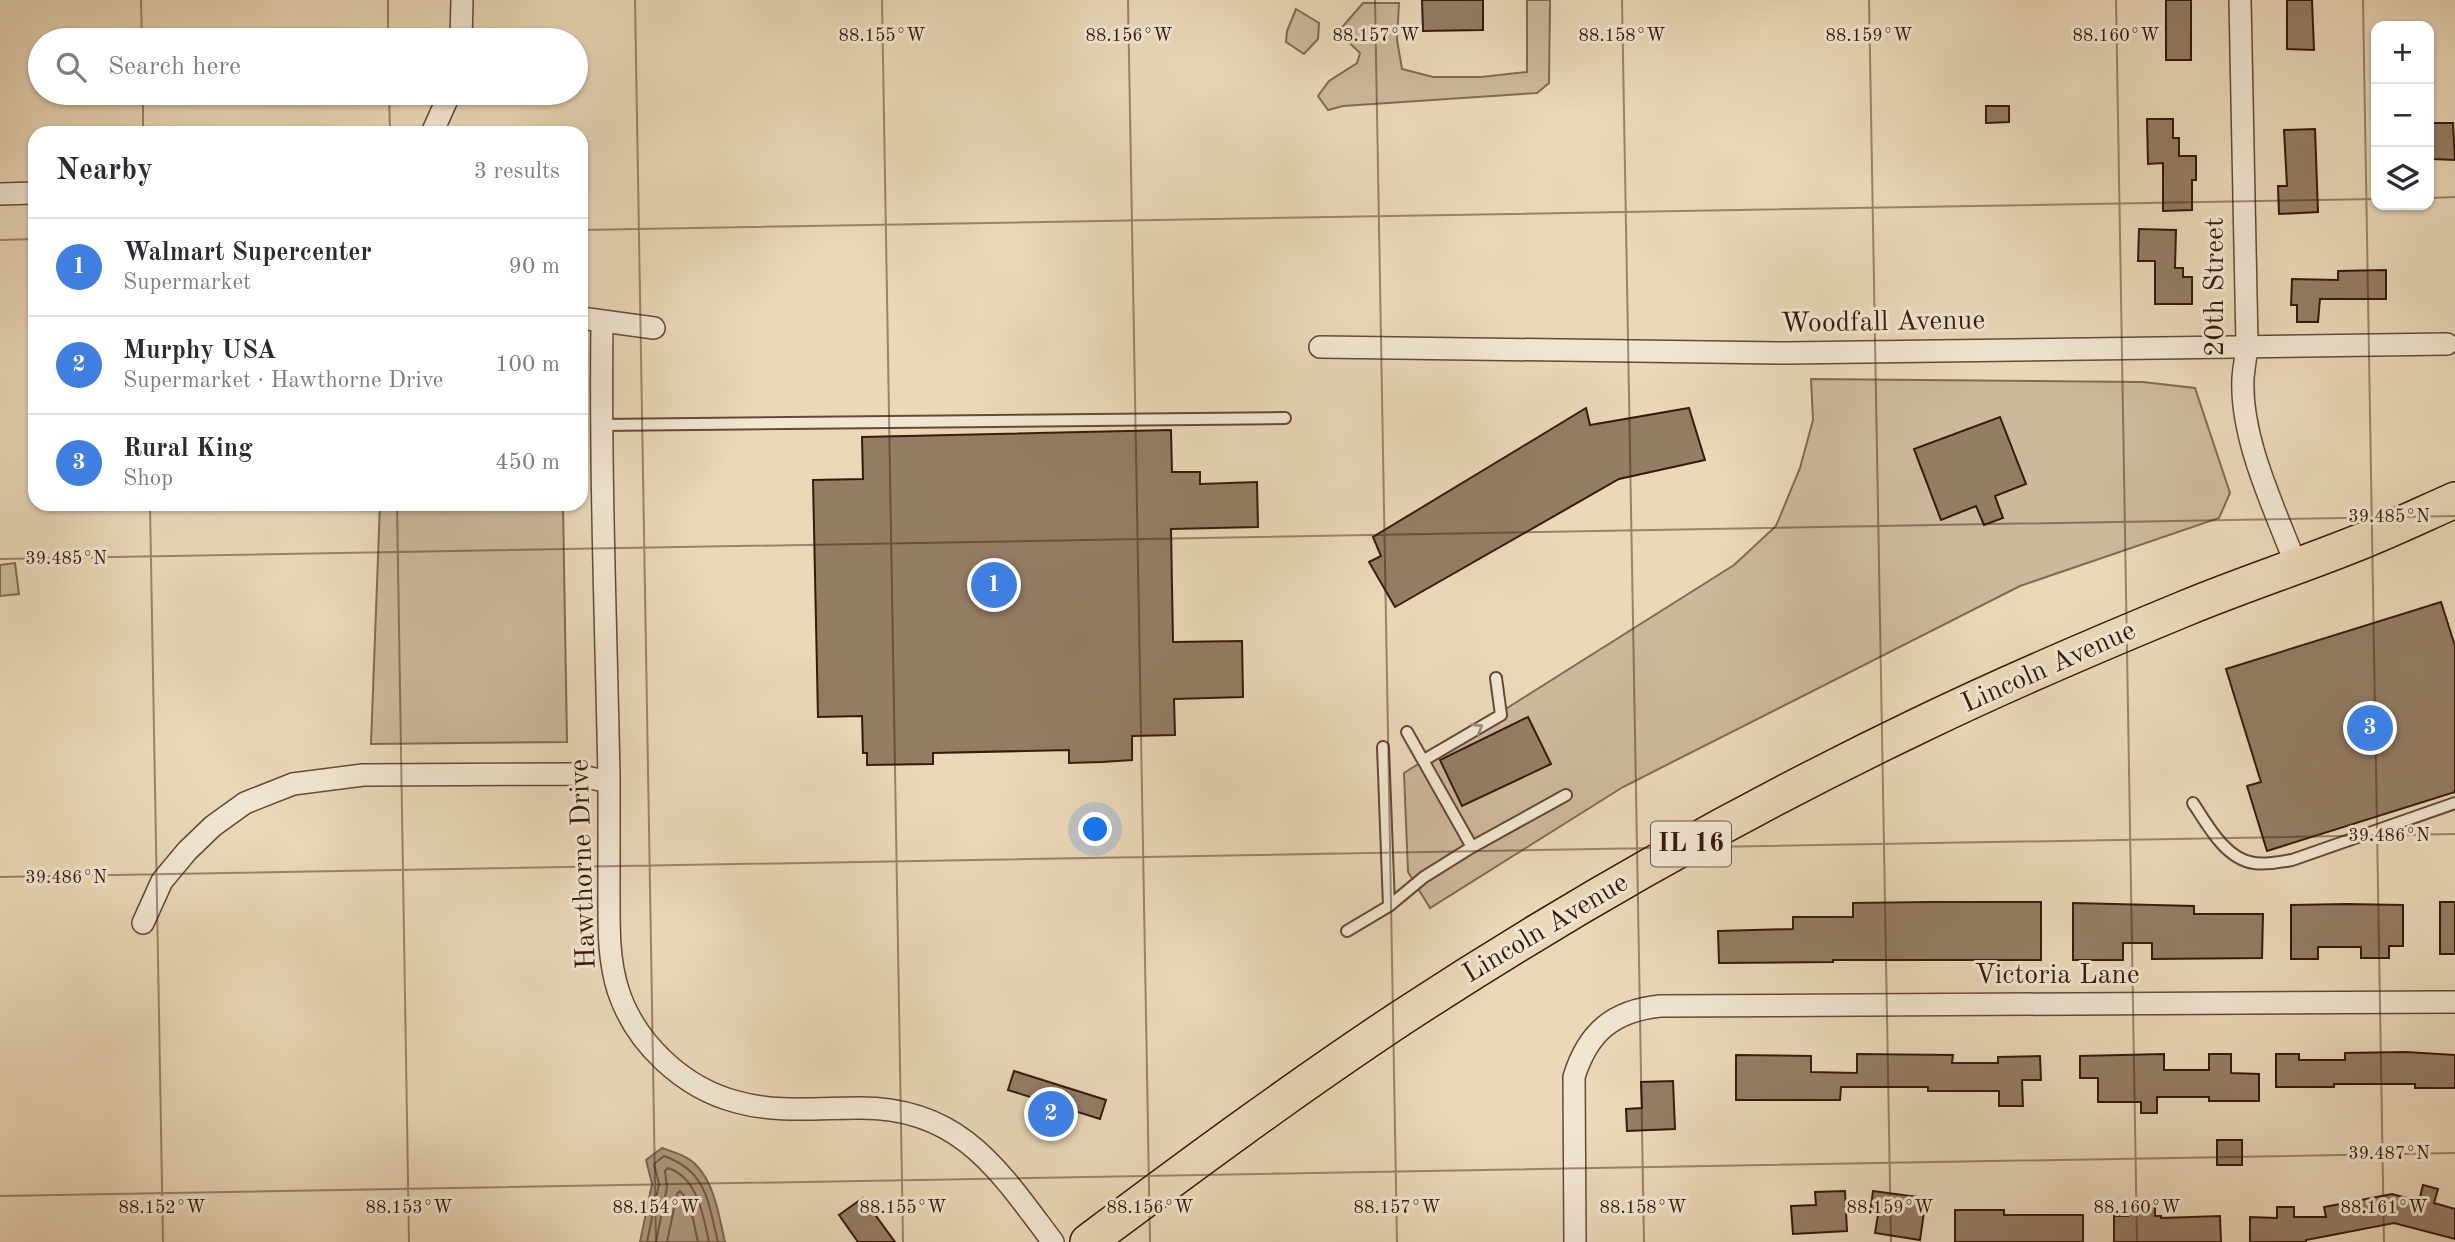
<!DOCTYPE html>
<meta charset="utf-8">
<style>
body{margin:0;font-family:"Old Standard TT",serif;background:#f2f2f3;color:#2b2b33}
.controls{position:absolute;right:21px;top:21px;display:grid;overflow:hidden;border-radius:14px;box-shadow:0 2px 5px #0004}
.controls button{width:63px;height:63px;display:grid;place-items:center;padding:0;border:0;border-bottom:2px solid #e1e1e2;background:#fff;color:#2b2b33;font:35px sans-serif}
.you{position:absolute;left:1096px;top:830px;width:24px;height:24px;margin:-18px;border:5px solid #fff;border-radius:50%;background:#1a73e8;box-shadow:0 0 0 10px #1a73e833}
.badge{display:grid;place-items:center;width:46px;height:46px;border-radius:50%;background:#d93025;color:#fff;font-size:23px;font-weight:700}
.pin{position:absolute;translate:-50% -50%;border:4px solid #fff;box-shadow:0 2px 7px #0006}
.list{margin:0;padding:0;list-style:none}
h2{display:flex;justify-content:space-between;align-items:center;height:91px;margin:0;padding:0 28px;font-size:30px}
h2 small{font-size:23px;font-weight:400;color:#7c7c81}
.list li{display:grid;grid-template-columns:46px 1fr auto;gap:21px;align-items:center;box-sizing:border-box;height:98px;padding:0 28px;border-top:2px solid #e1e1e2}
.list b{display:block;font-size:26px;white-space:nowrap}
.list p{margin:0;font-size:23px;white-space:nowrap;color:#7c7c81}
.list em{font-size:23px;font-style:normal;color:#7c7c81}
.icon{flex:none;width:38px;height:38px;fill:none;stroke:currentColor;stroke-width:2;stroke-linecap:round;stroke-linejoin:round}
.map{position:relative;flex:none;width:2455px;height:1242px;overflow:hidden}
.search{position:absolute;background:#fff;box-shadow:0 2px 5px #0004;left:28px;top:28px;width:560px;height:77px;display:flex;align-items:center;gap:18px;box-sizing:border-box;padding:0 24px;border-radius:38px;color:#7c7c81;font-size:26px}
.panel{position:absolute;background:#fff;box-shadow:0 2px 5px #0004;left:28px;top:126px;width:560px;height:385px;border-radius:21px}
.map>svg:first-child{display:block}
</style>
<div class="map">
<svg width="2455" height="1242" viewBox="0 0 2455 1242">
<rect width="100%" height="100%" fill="#ead8b8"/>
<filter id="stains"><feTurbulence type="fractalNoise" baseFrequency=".00286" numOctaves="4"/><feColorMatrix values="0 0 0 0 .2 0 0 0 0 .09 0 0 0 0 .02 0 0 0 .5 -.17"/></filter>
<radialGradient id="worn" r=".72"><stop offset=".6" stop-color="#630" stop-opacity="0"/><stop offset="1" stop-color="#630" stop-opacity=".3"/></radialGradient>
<path fill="#ccb89b" stroke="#826953" stroke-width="2" d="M1527 0H1550L1549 83 1537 93 1343 106 1328 110 1318 96 1329 81 1357 63 1360 53 1338 32 1363 3H1399L1397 40 1402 69 1433 77H1481L1527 72Z
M1296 9 1319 23 1318 39 1304 54 1286 42 1287 31Z
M1811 379 2143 382 2195 388 2230 493 2219 518 2020 586 1623 787 1430 908 1408 872 1404 773 1734 565 1776 526 1800 468 1813 420Z
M380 504H563L567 742 371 744Z
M15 563 19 594 0 596V565Z"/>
<path fill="#ad977d" stroke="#7e654f" stroke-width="2" d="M662 1148C673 1152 688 1156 696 1165 715 1184 719 1217 725 1242H640L652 1184 646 1160Z"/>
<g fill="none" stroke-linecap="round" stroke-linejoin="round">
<path stroke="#725844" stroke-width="2" d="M647 1242 659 1184 654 1164 664 1156C707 1171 708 1202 718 1242
M656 1242 667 1187 665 1171 668 1168C698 1178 703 1215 709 1242
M667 1242 677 1194 680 1191C692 1203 694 1226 698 1242"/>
</g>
<path fill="#947d65" stroke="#371a0b" stroke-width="2" d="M1422 0H1483V30L1423 31Z
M2166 0H2191V60H2166Z
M2287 0H2312L2314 50 2287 49Z
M1986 106H2009V122L1986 123Z
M2147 119H2173V138H2179V156H2196V180H2192V210L2163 211V163L2148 164Z
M2433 123H2453L2455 160 2433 159Z
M2315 129 2318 212 2279 214 2278 186H2287L2284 130Z
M2139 229 2176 230 2175 268H2183V277H2192V304H2155V261H2138Z
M2386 270V299H2320L2318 322H2297V305H2291L2292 279 2338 280V271Z
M1586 408 1590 425 1689 408 1705 460 1619 479 1395 607 1369 562 1381 556 1373 537Z
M2000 417 2026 484 1995 496 2003 518 1984 525 1976 506 1941 520 1914 449Z
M1171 430 1172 472H1200V484L1257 482 1258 527 1171 529 1173 642 1242 641 1243 697 1174 699 1175 735 1132 736V760L1102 762 1069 763V750L933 753V764L867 765V753H863L862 716 818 717 813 480 863 479 862 437Z
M2441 602 2455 646V792L2267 851 2247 786 2261 782 2226 669Z
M1528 717 1551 764 1462 806 1440 760Z
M1930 902H2041V960H1833V962L1719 963 1718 931 1793 929V917H1853V903Z
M2440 902H2455V954H2440Z
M2073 903 2194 906V914H2263L2262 958 2152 959V943H2123V960H2073Z
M2347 904 2403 905V946H2389V958H2361V947H2318V959H2291V905Z
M2406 1052 2455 1055V1088H2415V1084H2334V1087H2276V1054H2299V1060H2345V1053Z
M1857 1054 1953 1055 1952 1063H1998V1057L2040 1056 2041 1080H2022L2023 1106H1999V1091H1928V1087H1841L1840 1100H1736V1055L1811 1056V1072L1857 1073Z
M2164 1054V1070H2209V1054H2231V1073L2259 1074V1101H2209V1097H2157V1113H2141V1102H2098V1078H2080V1056Z
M1014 1071 1106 1100 1100 1119 1008 1090Z
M1673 1081 1675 1129 1627 1131 1626 1109 1642 1108 1641 1082Z
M2217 1140H2242V1165H2217Z
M2423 1185 2438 1189 2434 1203 2455 1209V1239L2394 1223 2306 1240V1242H2250V1217L2277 1218V1207H2294V1217H2326L2324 1207 2392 1194 2419 1201Z
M1845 1191 1847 1231 1793 1234 1791 1206 1816 1205 1815 1192Z
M1873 1191 1926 1198 1920 1240 1875 1233 1878 1215 1870 1214Z
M863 1198 895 1242H858L839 1215Z
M2128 1206H2155V1216H2161V1218L2220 1216 2221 1242H2114V1216H2128Z
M1955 1210H2004V1215H2083V1242H1955Z"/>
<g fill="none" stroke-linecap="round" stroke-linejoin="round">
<defs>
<path id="service" d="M601 425 1285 418
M1383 747 1389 906
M1424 760 1501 715 1496 678
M2193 803C2207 824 2225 859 2254 863 2266 865 2279 862 2292 860L2455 803
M1472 847 1566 795
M1347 931 1389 906 1424 877 1472 847 1407 732"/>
<path id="minor" d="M2240 0 2247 345C2246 356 2244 367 2243 378 2240 439 2275 509 2296 565
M461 40 462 0
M432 133 450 93
M0 194 35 193
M581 318 654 328
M602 322C600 474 606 626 609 778 609 816 609 855 609 893 609 926 608 958 618 990 635 1043 683 1088 737 1102 776 1113 818 1108 858 1108 960 1107 998 1169 1053 1242
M1320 347 1787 353 2447 344
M143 923 162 881 187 851 213 826 245 803 293 784 363 775 572 774 609 782
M1575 1242 1574 1077C1588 1032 1613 1011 1660 1006L2455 1002"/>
<path id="primary" d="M1088 1242C1191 1165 1294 1089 1401 1018 1567 909 1741 811 1920 725 2007 683 2096 645 2186 608 2239 586 2294 568 2347 547 2384 533 2419 516 2455 500"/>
</defs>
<use href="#service" stroke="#644a36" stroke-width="14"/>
<use href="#minor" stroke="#644a36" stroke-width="24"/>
<use href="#primary" stroke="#371a0b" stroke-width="38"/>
<use href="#service" stroke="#f1e6d1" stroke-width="10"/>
<use href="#minor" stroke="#f1e6d1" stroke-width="21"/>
<use href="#primary" stroke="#ead8b8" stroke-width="35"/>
</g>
<defs><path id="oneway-chevron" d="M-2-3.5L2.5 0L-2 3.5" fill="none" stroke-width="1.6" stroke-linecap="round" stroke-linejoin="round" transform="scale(1.75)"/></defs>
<use stroke="#9d8a78" href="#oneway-chevron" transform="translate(1478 728) rotate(-31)"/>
<path fill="none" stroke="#371a0b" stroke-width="2" stroke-opacity="0.45" d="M141 0 142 40M388 0V40M635 0 656 1242M882 0 903 1242M1128 0 1150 1242M1375 0 1397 1242M1622 0 1644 1242M1869 0 1891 1242M2116 0 2137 1242M2363 0 2384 1242M143 93V133M389 93 390 133M2429 198 2455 197M581 230 2376 199M0 240 35 239M150 504 163 1242M397 504 409 1242M0 559 2455 516M0 877 2455 834M0 1196 2455 1153"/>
<g text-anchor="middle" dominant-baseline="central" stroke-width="6" stroke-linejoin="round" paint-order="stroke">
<rect fill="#f1e6d1" stroke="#6f5746" stroke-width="2" x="1651" y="821.5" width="80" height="45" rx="5"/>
<g font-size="26" font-weight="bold" fill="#371a0b">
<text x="1691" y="844">IL 16</text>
</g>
<g font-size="28" fill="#371a0b" stroke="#f1e6d1">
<text transform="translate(2216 287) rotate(-90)">20th Street</text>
<text transform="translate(1883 323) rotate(-1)">Woodfall Avenue</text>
<text transform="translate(2049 668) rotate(-24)">Lincoln Avenue</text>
<text transform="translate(584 864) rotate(-92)">Hawthorne Drive</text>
<text transform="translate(1546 929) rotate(-31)">Lincoln Avenue</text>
<text x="2057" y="976">Victoria Lane</text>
</g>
</g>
<g font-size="18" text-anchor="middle" fill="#371a0b" stroke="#f1e6d1" stroke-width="6" stroke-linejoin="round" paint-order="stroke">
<text x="882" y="41">88.155°W</text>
<text x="1129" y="41">88.156°W</text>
<text x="1376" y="41">88.157°W</text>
<text x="1622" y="41">88.158°W</text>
<text x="1869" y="41">88.159°W</text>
<text x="2116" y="41">88.160°W</text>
<text x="2389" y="522">39.485°N</text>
<text x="66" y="564">39.485°N</text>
<text x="2389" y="841">39.486°N</text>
<text x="66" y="883">39.486°N</text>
<text x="2389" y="1159">39.487°N</text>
<text x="162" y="1213">88.152°W</text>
<text x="409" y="1213">88.153°W</text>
<text x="656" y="1213">88.154°W</text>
<text x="903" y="1213">88.155°W</text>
<text x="1150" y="1213">88.156°W</text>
<text x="1397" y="1213">88.157°W</text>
<text x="1643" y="1213">88.158°W</text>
<text x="1890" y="1213">88.159°W</text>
<text x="2137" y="1213">88.160°W</text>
<text x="2384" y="1213">88.161°W</text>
</g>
<rect width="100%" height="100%" filter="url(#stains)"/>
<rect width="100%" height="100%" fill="url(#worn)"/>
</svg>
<div class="controls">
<button>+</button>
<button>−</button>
<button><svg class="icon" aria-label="layers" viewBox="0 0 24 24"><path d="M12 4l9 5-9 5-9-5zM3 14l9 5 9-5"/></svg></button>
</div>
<div class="you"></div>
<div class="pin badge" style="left:994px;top:585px;background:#3f7fe0">1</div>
<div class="pin badge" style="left:1051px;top:1114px;background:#3f7fe0">2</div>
<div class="pin badge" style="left:2370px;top:728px;background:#3f7fe0">3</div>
<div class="search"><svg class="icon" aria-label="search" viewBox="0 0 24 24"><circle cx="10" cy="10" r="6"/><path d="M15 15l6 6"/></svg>Search here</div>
<section class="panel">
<h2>Nearby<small>3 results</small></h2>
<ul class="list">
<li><span class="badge" style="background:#3f7fe0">1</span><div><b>Walmart Supercenter</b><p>Supermarket</p></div><em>90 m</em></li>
<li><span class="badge" style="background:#3f7fe0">2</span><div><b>Murphy USA</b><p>Supermarket · Hawthorne Drive</p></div><em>100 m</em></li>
<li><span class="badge" style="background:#3f7fe0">3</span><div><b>Rural King</b><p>Shop</p></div><em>450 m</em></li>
</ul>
</section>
</div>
